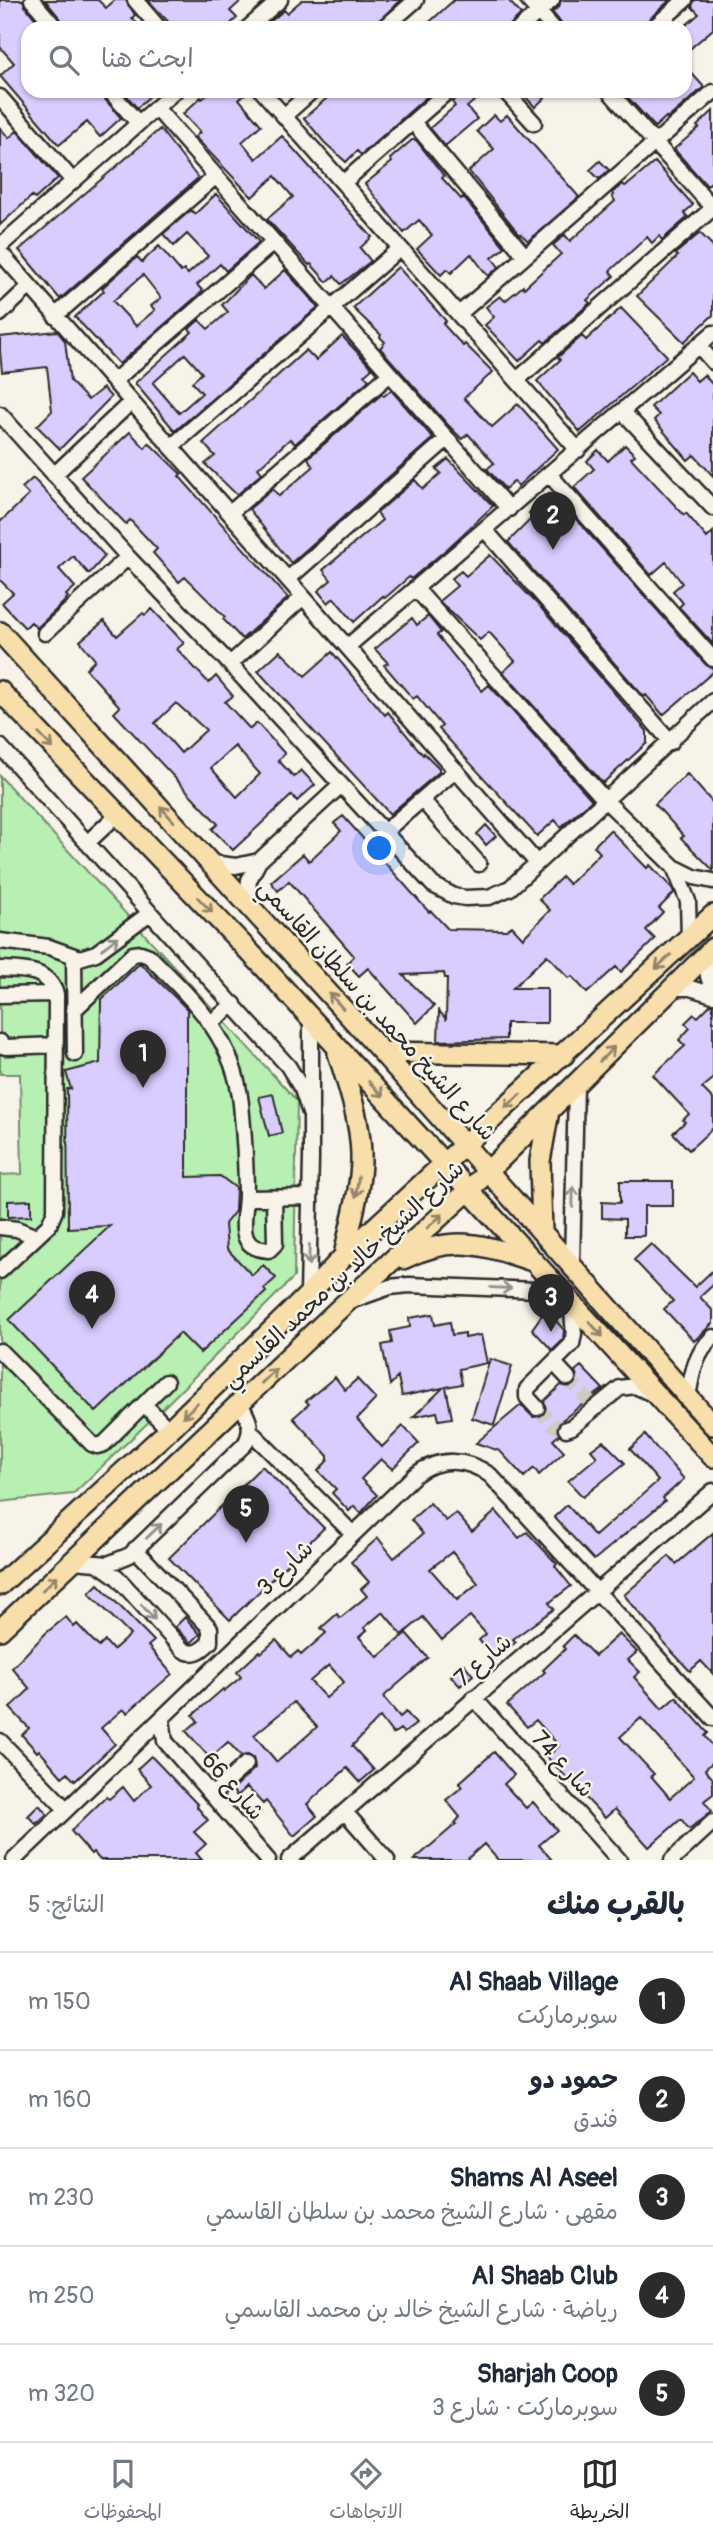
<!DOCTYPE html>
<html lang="ar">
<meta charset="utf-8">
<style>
body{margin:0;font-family:Pangolin,"Playpen Sans Arabic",sans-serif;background:#f2f2f3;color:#1f2937;direction:rtl}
.you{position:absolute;left:380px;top:849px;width:24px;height:24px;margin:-18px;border:5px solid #fff;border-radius:50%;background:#1a73e8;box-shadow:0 0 0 10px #1a73e833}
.badge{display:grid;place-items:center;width:46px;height:46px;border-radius:50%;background:#2b2b2b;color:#fff;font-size:23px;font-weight:700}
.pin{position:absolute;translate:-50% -58px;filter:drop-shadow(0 2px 4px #0008)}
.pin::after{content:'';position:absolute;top:37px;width:24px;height:21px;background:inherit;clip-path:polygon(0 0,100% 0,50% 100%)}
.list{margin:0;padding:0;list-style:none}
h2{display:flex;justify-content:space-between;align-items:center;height:91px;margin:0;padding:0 28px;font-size:30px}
h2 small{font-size:23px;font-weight:400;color:#747a83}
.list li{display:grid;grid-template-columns:46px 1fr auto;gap:21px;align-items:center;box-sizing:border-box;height:98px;padding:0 28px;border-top:2px solid #e0e1e3}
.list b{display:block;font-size:26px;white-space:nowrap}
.list p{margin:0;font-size:23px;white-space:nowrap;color:#747a83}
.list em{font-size:23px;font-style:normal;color:#747a83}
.icon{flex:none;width:38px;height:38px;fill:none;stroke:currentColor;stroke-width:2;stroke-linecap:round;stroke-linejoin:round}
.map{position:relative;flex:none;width:713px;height:1860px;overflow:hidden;direction:ltr}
.search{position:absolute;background:#fff;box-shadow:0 2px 5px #0004;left:21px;right:21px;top:21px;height:77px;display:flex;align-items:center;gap:18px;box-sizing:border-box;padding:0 24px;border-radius:21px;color:#747a83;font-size:26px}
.sheet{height:581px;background:#fff}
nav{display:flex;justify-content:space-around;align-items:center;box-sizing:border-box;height:98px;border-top:2px solid #e0e1e3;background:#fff;font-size:19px;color:#747a83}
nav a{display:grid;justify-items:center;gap:4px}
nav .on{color:#2b2b2b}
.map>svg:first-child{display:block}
</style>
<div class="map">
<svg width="713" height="1860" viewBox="0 0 713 1860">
<rect width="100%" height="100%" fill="#f7f3e8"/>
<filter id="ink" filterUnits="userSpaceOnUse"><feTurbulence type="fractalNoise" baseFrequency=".0143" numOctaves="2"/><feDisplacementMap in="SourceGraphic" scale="14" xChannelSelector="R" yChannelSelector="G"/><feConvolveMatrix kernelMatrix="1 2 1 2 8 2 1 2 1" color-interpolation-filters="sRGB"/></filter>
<g filter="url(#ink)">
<path fill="#b8efb2" stroke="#728d6e" stroke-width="2" d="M0 776 297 1101 294 1277 155 1416 73 1494 0 1502V1175L22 1174 20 1074H0Z"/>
<path fill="#d9ccfe" stroke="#2b2b2b" stroke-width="2" fill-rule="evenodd" d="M0 0H23L25 6 43 28H28V91H101L103 97 121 118 100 137 87 122 59 145 0 76 14 63 0 47Z
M45 0H98L106 8 115 0H126L135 15 132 18 142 28H65L63 22Z
M148 0H242L230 11 237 18 226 28H174Z
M302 0H401L378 21 375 28H275L270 22 284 10 287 13Z
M454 0H508L521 14 507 28H423Z
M561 0H670L647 21 644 28H565L552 12 559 7Z
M694 0H713V29L685 53V26L699 14 692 7Z
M685 66 704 87 667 119 666 117 655 127 622 91H685Z
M123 91H155L137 108Z
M212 91H249L239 99 261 125 242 142 256 159 282 136 372 237 360 248 371 261 341 284 334 276 327 282 311 264 309 265 267 219 293 197 275 176 252 197 195 137 200 132 183 114 201 97 202 99Z
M335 91H433L361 155 357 151 346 162 324 142 304 118Z
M465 91H486L467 107 477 119 445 146 430 128 455 106 452 102Z
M520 91H552L535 107Z
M713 111V180L707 186 674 149 699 128 697 126Z
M494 115 500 121 507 115 579 197 528 241 521 234 520 235 469 171 494 149 477 131Z
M0 128 9 138 17 131 58 178 35 199 32 196 0 225Z
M160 129 198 178 60 299 19 250Z
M412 140H416L444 176 442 178 461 199 463 197 505 247 492 258 499 267 488 276 471 254 451 273 447 269 441 275 417 249 432 235 419 220 404 233 365 184 392 162 390 159Z
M600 161 609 170 599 179 590 170Z
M655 162 693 205 684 213 688 217 662 240 659 236 652 243 647 237 610 271 614 276 587 300 590 303 545 343 542 340 519 361 485 325 494 317 486 307 500 296 505 301 523 286 524 288 561 254 553 245 565 235 570 241 615 201 612 196 614 195 612 193 623 184 625 186 629 184Z
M216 194 259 242 226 271 220 264 197 285 203 291 119 364 75 317 104 291 102 288 137 257 142 262 159 246 181 272 184 270 188 274 208 256 187 234 174 246 163 234 191 210 195 214ZM143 275 161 298 151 306 155 310 136 326 113 301Z
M700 233 713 246V315L684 342 637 296 678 256 675 254Z
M398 267 446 321 443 324 463 346 465 344 493 372 464 398 492 427 518 404 558 449 518 486 514 481 505 489 487 469 494 463 468 434 462 439 448 425 380 348 385 342 380 337 381 335 353 308Z
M285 270 318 307 175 431 135 383 192 332 189 329 199 320 208 329 228 312 222 305 251 275 264 289ZM185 354 202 373 192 382 202 393 179 413 153 383Z
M621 308 667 356 580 432 537 381 560 360 558 357 582 336 586 340Z
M57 331 65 341 70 381 88 400 103 388 111 397 60 449 37 426 52 411 47 367 2 372 0 351V337Z
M342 336 372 368 364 375 369 380 295 444 290 439 258 468 262 473 237 495 205 464 215 456 203 443 306 350 316 360Z
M689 372 697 381 704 375 713 385V476L694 455 688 460 654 420 659 415 651 407Z
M391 390 433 438 291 563 249 509 273 489 279 496 313 467 308 458 382 394 384 396Z
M130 432 145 448 149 443 181 474 179 476 288 598 242 639 223 619 225 617 185 577 179 582 153 553 157 549 130 520 126 524 81 477Z
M625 445 635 455 631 458 684 515 686 513 707 538 713 532V644L679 607 683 603 673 591 682 583 666 562 651 575 574 487 594 469 587 461 598 450 608 461Z
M448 459 493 506 448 548 411 579 409 577 385 598 383 596 354 622 334 598 328 603 318 591 331 580 323 570 382 520 377 513 415 480 423 489 441 473 436 469Z
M33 478 105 556 89 574 73 556 59 569 75 587 66 595 68 597 63 603 37 628 31 622 25 628 2 603 13 593 0 580V522L29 495 22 488Z
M550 493 556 499 557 498 706 665 713 668V672L663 715 646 695 644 697 508 542 533 517 529 513Z
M490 555 541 608 647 731V743L603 783 503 672 515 661 489 632 480 640 439 601 457 586 451 579 461 571 466 576Z
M152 609 184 643 177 649 209 683 216 676 233 696 225 702 250 729 257 723 285 754 278 760 294 777 301 770 315 785 297 801 292 795 233 850 212 829 218 824 114 713 120 707 86 669 95 660 80 641 104 621 117 636 143 613 145 615ZM176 703 206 730 181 753 155 723ZM235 746 260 774 237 797 211 768Z
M428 616 441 632 437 635 482 691 489 685 592 800 561 827 555 820 537 836 439 729 442 726 417 696 413 699 384 665 388 663 375 649 412 618 417 625Z
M280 651 305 676 332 652 385 715 388 712 423 755 424 753 439 768V772L390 814 258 671Z
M687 774 713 803V870L681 838 684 836 655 804Z
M343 816 429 912 431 911 448 929 506 930 512 926 523 938 550 910 539 899 562 877 569 884 600 853 594 846 610 830 647 868 650 865 672 888 674 893 659 908 663 912 646 930 655 939 621 972 616 967 587 993 572 976 569 978 547 955 513 988H547V1023H506V1039L438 1041 439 1011 446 1019 447 978H445L444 973 403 975 434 1006 417 1023 368 968 359 976 347 963 354 956 289 881 278 891 271 882 303 854 309 861 341 831 334 823Z
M486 825 496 836 486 845 477 834Z
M140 963 187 1009V1177L220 1176 236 1188 235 1211 225 1224 227 1249 252 1275 263 1265 276 1278 264 1289 266 1292 200 1353 180 1333 96 1412 9 1320 110 1226 68 1228 67 1089H71L66 1072 100 1063 101 1000Z
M711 1004H713V1079L702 1088 713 1099V1128L689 1150 673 1133 685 1122 683 1120 689 1114 653 1075 685 1046 679 1040 690 1028 685 1023 694 1014 698 1017Z
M273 1094 282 1133 269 1136 259 1097Z
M620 1181H673V1206H644V1236H625V1219L602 1218V1202L620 1203Z
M31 1200V1216L8 1217V1201Z
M651 1244 695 1287 713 1270V1285L700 1297 713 1311V1323L694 1341 664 1309 673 1301 634 1260Z
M546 1309 564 1330 563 1339 552 1350 532 1329Z
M433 1314 435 1325 450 1322 452 1335 465 1333V1338L481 1335 487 1363 459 1369 462 1384 446 1387 452 1418 439 1420 437 1412 413 1417 443 1388 402 1396 398 1377 390 1385 382 1345 392 1343 390 1331 410 1327 409 1318Z
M490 1359 512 1366 494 1425 472 1418Z
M581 1366 603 1389 558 1423 557 1428 559 1435 553 1440 564 1452 539 1475 534 1468 524 1477 500 1451 476 1443 521 1405 533 1417 543 1416 546 1410 544 1401 561 1385 569 1387 575 1385 577 1377 575 1371Z
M335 1377 345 1390 357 1379 376 1399 357 1419 382 1447 403 1426 419 1443 392 1469 381 1459 361 1479 377 1495 361 1513 354 1506 349 1511 332 1493 336 1489 318 1471 328 1460V1456L293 1418 309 1404 306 1401Z
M645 1435 684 1479 663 1498 665 1501 594 1560 554 1517 567 1505 595 1536 658 1481 630 1449Z
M603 1441 625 1463 583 1497 568 1481 597 1457 591 1450Z
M262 1466 324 1528 230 1620 169 1558Z
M430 1503 446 1521 456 1513 472 1532 496 1511 519 1538 527 1532 557 1564 555 1566 571 1586 549 1603 554 1609 513 1639 516 1642 495 1659 479 1640 486 1634 470 1616 442 1640 423 1617 402 1635 383 1612 364 1628 367 1630 359 1637 378 1657 406 1633 428 1658 383 1697 400 1717 406 1712 416 1724 404 1733 400 1729 393 1734 380 1717 352 1746 374 1770 360 1782 347 1768 307 1804 317 1816 294 1836 266 1801 263 1804 247 1787 237 1796 232 1790 255 1768 253 1757 248 1755 241 1756 228 1742 210 1758 186 1731 198 1721 193 1715 223 1689 224 1691 241 1677 237 1672 260 1651 261 1653 276 1640 291 1657 298 1651 301 1655 326 1633 321 1628 337 1614 340 1618 367 1596 361 1589 369 1582 351 1562 378 1538 394 1558 423 1534 411 1520ZM452 1552 478 1583 457 1600 430 1569ZM329 1665 344 1682 326 1698 310 1681ZM294 1702 317 1727 277 1762 254 1735Z
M713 1533V1674L701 1661 690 1671 661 1640 662 1639 624 1595 669 1556 676 1564Z
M98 1584 154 1641 148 1646 172 1674 127 1713 123 1709 101 1728 115 1744 75 1781 67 1773 62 1777 39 1750 37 1752 22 1735 29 1728 10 1708 30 1689 12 1668 46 1633 66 1617 74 1627 77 1624 99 1647 105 1641 113 1650 130 1635 89 1593Z
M185 1617 200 1634 191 1643 175 1627Z
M619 1634 637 1652 628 1660 640 1672 634 1677 662 1709 676 1697 708 1733 705 1736 713 1746V1762L705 1769 713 1779V1794L704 1801 712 1811 689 1829 681 1819 649 1847 615 1809 605 1818 547 1757 559 1746 536 1720 527 1727 507 1705 545 1672 543 1670 565 1649 563 1646 574 1635 595 1656ZM641 1718 694 1777 670 1798 651 1776 654 1774 620 1737Z
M464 1664 473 1675 460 1686 451 1676Z
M494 1752 514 1775 504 1784 526 1808 533 1802 557 1830 539 1845 552 1860H498L484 1844 466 1860H414L456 1824 455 1823 460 1817 446 1800 462 1787 459 1783Z
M151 1756 198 1805 197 1807 208 1820 194 1832 206 1844 196 1853 202 1860H100L93 1852 91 1854 71 1831 106 1797 109 1799 123 1787 134 1801 151 1785 137 1769Z
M39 1805 47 1814 36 1824 28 1816Z"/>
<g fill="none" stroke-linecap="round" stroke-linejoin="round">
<path stroke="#cecbc2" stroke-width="14" stroke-dasharray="14 7" stroke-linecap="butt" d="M568 1378 592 1405
M537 1408 553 1425 566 1429"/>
<defs>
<path id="minor" d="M32 0 56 28
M135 0 159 28
M528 0 553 28
M248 28 280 0
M384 28 416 0
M520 28 552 0
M653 28 685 0
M110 91 138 123
M262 91 578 450
M505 91 534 123
M609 91 713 208
M0 97 73 181
M156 108 509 509
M284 116 312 91
M413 122 525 256
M343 183 448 91
M0 246 175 91
M0 252 537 863
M0 314 30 286
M459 314 713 92
M55 316 216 176
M699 346 713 362
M517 380 713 208
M114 381 274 242
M623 412 713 508
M0 414 128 557 230 664 433 885 454 896 465 898 489 897 510 888 713 701
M171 447 400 248
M549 474 713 659
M54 475 131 402
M230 513 390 374
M485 530 671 742
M288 579 447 439
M416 589 606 801 674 867 694 877 713 881
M45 633 128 557
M347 647 713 333
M230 664 303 597
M0 746 288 1066 302 1089 310 1113
M422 800 479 864
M383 833 456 770
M87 843 118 814
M212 863 236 866 259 861
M674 867 688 901 689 938
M247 902 249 880 259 861 341 785
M0 941 49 947 80 958 96 953 150 913
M706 955 708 976 713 993
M74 957 75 1054
M0 969C23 970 47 968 56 994L55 1211 49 1225 0 1271
M673 988H690L713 995
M0 995 56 994
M74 1010 133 954 141 953 149 956C193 1000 234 1037 241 1104 244 1134 246 1165 246 1195 246 1208 241 1227 246 1238 250 1248 260 1249 269 1250L275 1244 274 1198
M211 1023 234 1004
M0 1042 2 1046 6 1047 56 1045
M246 1198 310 1197
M0 1227 17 1229 36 1237
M572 1265 576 1085
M308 1295 311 1158V1020
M356 1299 390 1287 409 1285 562 1291
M0 1351 92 1444 97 1446 104 1444 166 1382
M554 1363 568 1378
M688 1397C692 1373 695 1354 713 1337
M144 1404 169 1430
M537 1408 527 1397V1389L572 1344 574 1334 571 1302
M566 1429 572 1427 620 1388 635 1386 650 1393
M250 1431 353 1534
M73 1561 108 1564 130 1555 245 1444C254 1429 249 1418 240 1404
M100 1565 117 1577 182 1649C193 1657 201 1651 210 1642V1628L135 1549
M474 1698 619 1860
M162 1719 165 1741 268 1860
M0 1741 66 1809
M212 1795 246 1764
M345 1812 387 1860
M14 1860 415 1475C439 1457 466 1458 490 1475L713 1718
M289 1860 713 1491
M672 1860 713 1822"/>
<path id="major" d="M0 632 382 1052 713 1425
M0 691 263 966 713 1457
M382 1052 564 1055
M338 1053C348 1086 360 1119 361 1154 362 1187 350 1223 344 1256
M542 1232 540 1161 549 1111
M403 1259C452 1234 482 1244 532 1261
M0 1585 169 1430 308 1295 344 1256 713 915
M0 1630 339 1309 469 1190 713 948"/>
</defs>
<use href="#minor" stroke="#2b2b2b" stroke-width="19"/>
<use href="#major" stroke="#2b2b2b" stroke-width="24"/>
<use href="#minor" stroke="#f7f3e8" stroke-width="14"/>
<use href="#major" stroke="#f8deab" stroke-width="19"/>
</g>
<defs><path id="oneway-shaft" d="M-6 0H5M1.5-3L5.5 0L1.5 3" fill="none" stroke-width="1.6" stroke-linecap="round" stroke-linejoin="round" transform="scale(1.75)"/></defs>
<g stroke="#92846b">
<use href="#oneway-shaft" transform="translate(46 741) rotate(46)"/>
<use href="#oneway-shaft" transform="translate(167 814) rotate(-132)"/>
<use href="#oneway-shaft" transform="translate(205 905) rotate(46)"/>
<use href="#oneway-shaft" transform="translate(663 962) rotate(137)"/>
<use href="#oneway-shaft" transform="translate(336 1001) rotate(-132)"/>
<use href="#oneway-shaft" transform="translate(607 1054) rotate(-45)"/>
<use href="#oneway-shaft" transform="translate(376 1089) rotate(46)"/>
<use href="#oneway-shaft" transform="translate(513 1101) rotate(138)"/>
<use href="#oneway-shaft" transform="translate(357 1187) rotate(98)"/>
<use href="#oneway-shaft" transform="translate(435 1221) rotate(-42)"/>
<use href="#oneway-shaft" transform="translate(596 1329) rotate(48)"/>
<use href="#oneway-shaft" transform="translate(269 1376) rotate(-44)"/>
<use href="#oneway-shaft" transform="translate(190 1410) rotate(136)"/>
<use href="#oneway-shaft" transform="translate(50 1583) rotate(-43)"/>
</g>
<g stroke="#918f8a">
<use href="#oneway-shaft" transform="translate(110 943) rotate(-37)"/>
<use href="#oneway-shaft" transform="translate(573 1197) rotate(-89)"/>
<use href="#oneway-shaft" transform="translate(309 1255) rotate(92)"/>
<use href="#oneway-shaft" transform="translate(501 1288) rotate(2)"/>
<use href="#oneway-shaft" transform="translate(154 1531) rotate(-44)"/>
<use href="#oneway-shaft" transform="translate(148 1612) rotate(48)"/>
</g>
</g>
<g text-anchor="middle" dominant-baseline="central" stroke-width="5" stroke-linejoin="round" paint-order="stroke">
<g font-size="23" fill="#2b2b2b" stroke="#f7f3e8">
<text transform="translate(377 1010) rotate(48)">شارع الشيخ محمد بن سلطان القاسمي</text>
<text transform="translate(343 1274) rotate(-43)">شارع الشيخ خالد بن محمد القاسمي</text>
<text transform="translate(285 1568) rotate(-44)">شارع 3</text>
<text transform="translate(483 1660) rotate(-41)">شارع 7</text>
<text transform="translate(563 1764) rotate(48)">شارع 74</text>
<text transform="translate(233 1786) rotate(49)">شارع 66</text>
</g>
</g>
</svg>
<div class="you"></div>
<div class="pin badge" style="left:143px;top:1088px">1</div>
<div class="pin badge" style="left:553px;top:550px">2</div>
<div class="pin badge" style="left:551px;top:1332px">3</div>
<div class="pin badge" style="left:92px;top:1329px">4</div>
<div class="pin badge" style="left:246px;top:1543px">5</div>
<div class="search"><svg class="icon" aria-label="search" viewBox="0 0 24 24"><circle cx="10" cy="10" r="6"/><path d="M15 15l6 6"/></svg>ابحث هنا</div>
</div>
<section class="sheet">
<h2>بالقرب منك<small>النتائج: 5</small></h2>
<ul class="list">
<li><span class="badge">1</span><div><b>Al Shaab Village</b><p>سوبرماركت</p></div><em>150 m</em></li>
<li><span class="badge">2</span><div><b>حمود دو</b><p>فندق</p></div><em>160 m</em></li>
<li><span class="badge">3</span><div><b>Shams Al Aseel</b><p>مقهى · شارع الشيخ محمد بن سلطان القاسمي</p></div><em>230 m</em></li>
<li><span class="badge">4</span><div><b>Al Shaab Club</b><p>رياضة · شارع الشيخ خالد بن محمد القاسمي</p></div><em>250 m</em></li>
<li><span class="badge">5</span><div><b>Sharjah Coop</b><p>سوبرماركت · شارع 3</p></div><em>320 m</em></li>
</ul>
</section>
<nav>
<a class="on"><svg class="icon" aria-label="map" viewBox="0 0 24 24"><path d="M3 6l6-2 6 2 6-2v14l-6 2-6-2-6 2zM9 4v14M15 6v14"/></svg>الخريطة</a>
<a><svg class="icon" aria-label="directions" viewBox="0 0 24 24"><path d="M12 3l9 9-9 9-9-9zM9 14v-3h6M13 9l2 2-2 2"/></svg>الاتجاهات</a>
<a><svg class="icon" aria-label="saved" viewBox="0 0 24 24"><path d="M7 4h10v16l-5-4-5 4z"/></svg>المحفوظات</a>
</nav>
